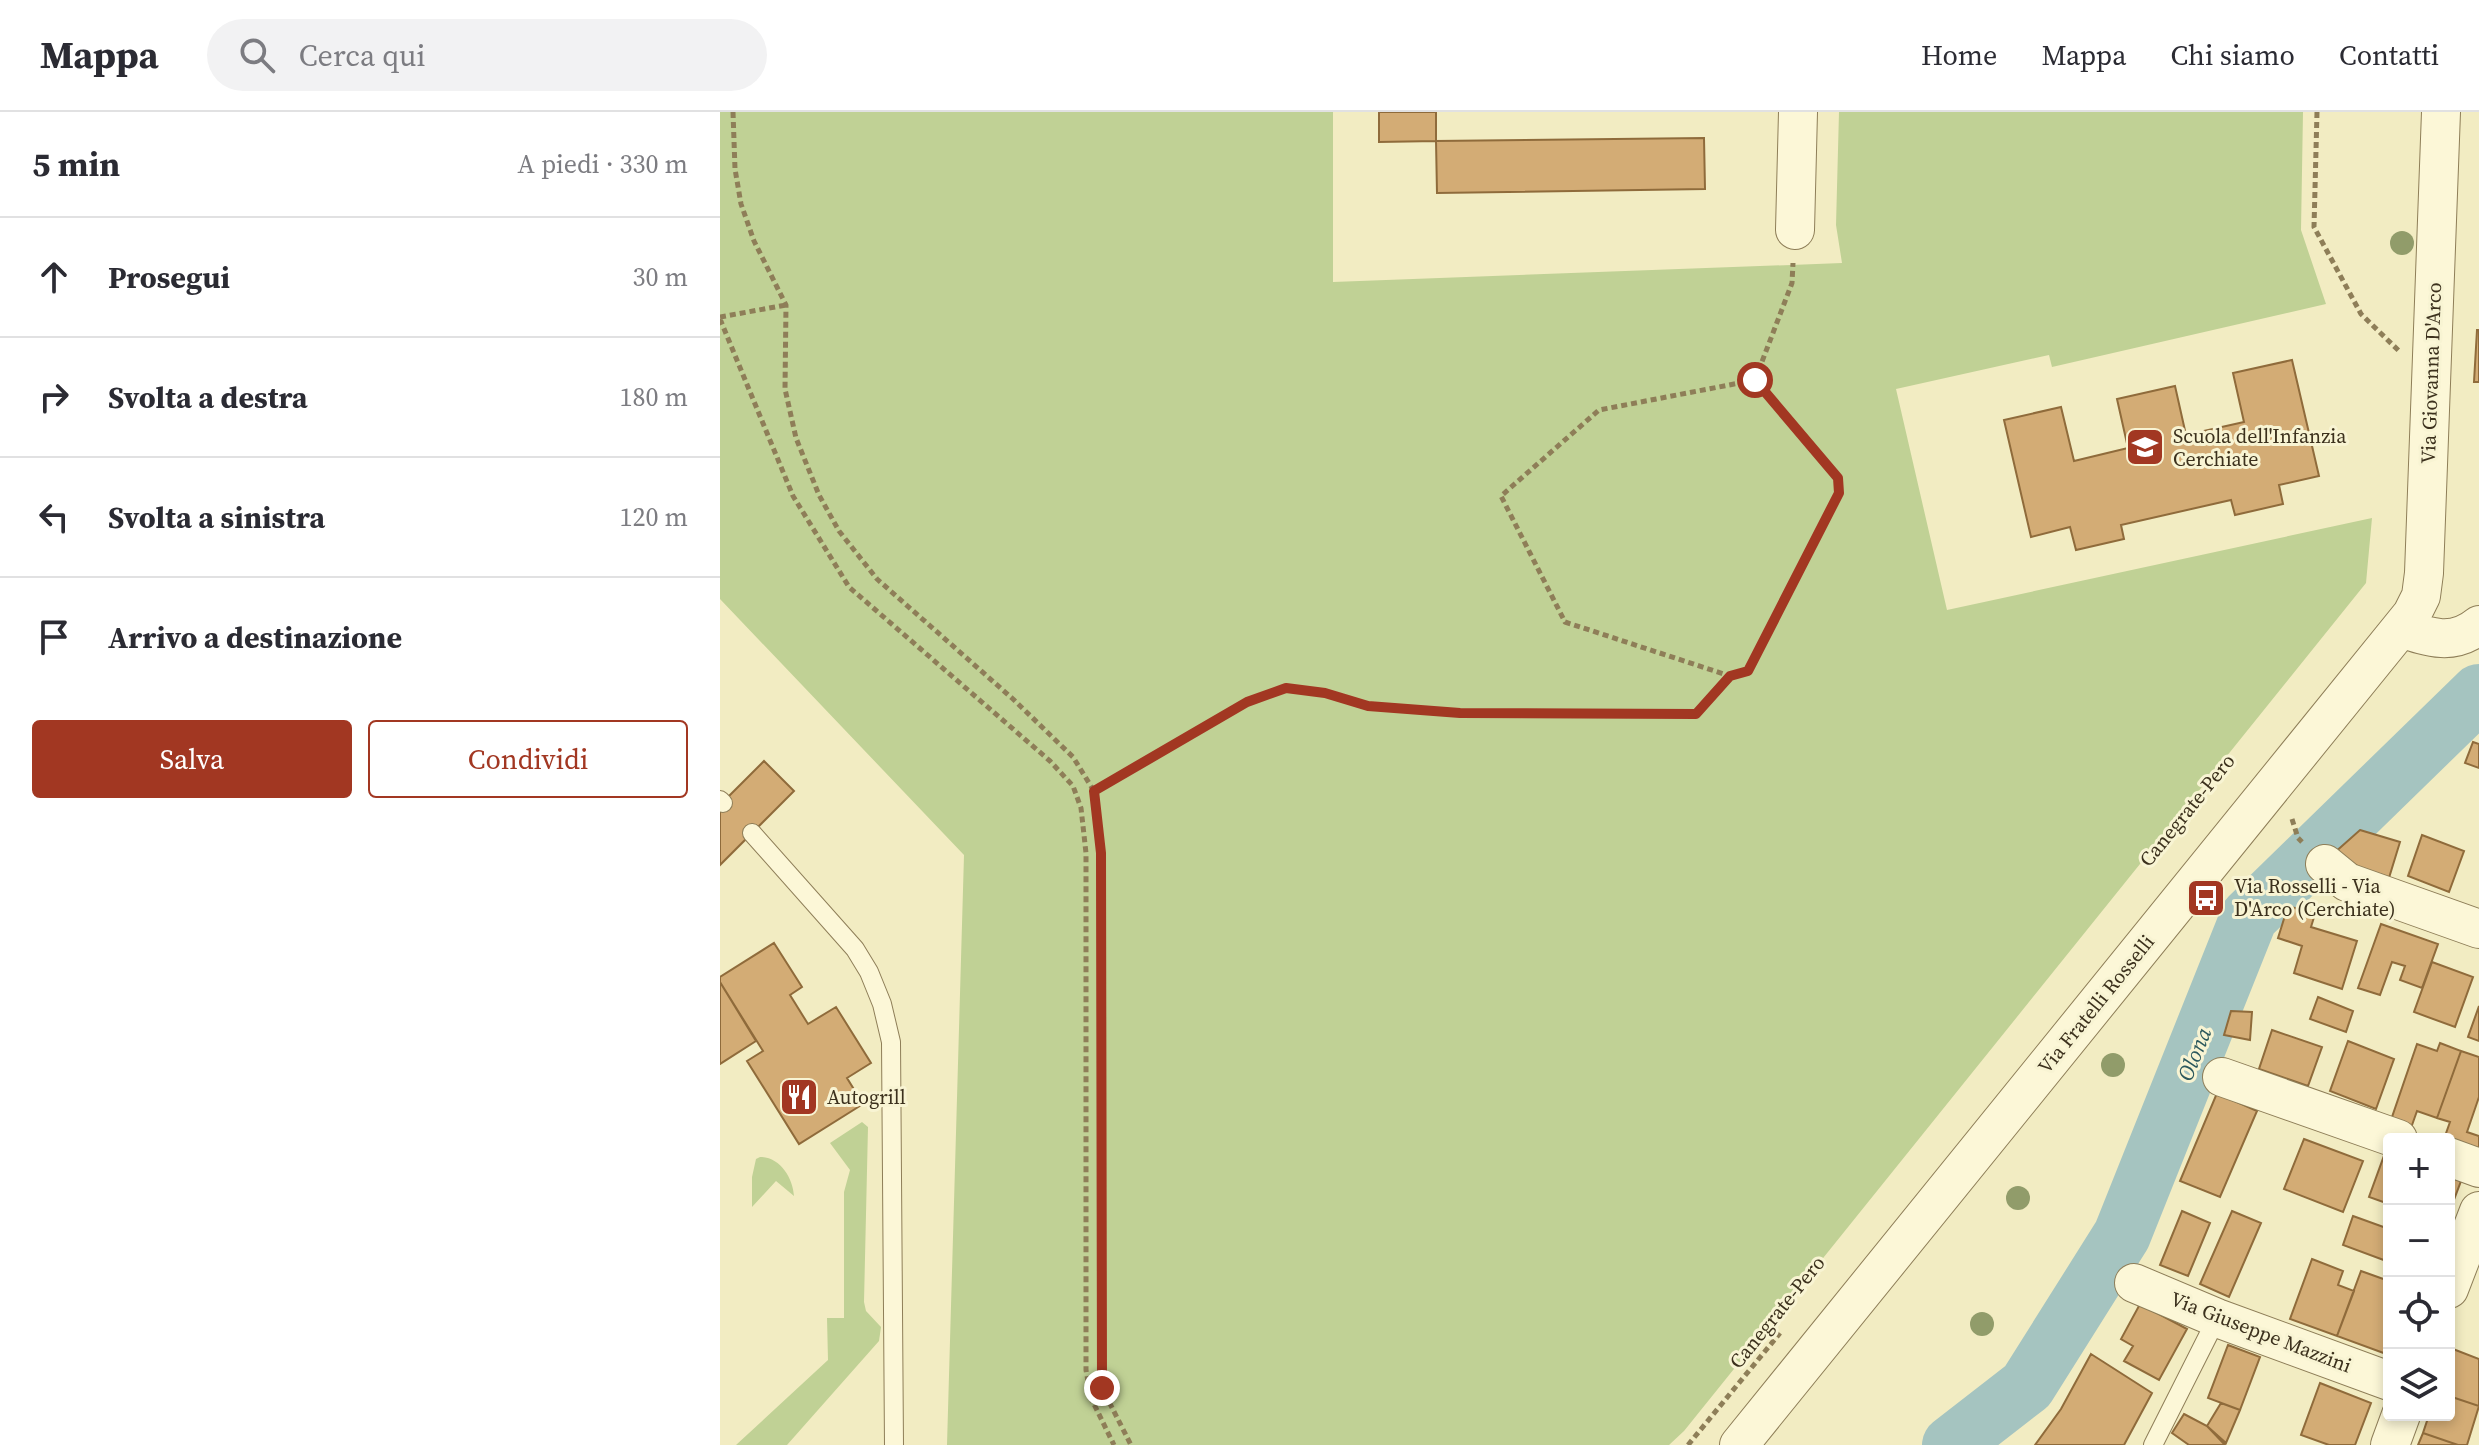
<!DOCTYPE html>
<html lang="it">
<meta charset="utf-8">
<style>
body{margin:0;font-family:"Source Serif 4",serif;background:#f2f2f3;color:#2b2b33}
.controls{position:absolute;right:24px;bottom:24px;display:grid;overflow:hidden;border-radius:8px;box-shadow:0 4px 12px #0003}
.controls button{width:72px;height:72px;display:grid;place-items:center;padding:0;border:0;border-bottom:2px solid #e1e1e2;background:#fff;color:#2b2b33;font:40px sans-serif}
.stop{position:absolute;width:24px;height:24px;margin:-18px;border:6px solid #a23722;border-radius:50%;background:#fff}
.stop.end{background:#a23722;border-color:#fff;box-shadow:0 2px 8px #0008}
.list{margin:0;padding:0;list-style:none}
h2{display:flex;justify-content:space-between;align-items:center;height:104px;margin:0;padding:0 32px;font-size:34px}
h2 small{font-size:26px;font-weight:400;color:#7c7c81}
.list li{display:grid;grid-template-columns:52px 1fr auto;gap:24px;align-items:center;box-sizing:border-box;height:120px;padding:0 32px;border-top:2px solid #e1e1e2}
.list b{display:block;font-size:30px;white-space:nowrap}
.list em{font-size:26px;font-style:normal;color:#7c7c81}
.actions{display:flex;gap:16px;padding:24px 32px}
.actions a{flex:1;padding:18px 0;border:2px solid #a23722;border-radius:8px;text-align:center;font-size:28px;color:#a23722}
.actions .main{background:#a23722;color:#fff}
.icon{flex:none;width:44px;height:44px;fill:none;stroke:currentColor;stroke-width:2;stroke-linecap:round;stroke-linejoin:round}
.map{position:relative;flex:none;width:1759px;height:1333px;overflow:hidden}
header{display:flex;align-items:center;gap:48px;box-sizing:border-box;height:112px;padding:0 40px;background:#fff;border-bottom:2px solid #e1e1e2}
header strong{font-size:38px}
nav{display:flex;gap:44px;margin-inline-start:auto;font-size:28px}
.search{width:560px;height:72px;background:#f2f2f3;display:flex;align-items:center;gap:20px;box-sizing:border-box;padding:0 28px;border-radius:44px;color:#7c7c81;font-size:30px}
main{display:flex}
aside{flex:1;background:#fff}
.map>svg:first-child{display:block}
</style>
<header>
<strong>Mappa</strong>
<div class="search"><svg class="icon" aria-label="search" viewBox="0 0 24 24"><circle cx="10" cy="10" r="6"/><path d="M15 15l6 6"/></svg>Cerca qui</div>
<nav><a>Home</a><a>Mappa</a><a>Chi siamo</a><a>Contatti</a></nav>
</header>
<main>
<aside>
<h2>5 min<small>A piedi · 330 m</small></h2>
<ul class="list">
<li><svg class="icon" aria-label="ahead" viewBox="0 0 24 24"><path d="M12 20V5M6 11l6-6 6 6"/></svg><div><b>Prosegui</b></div><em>30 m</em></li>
<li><svg class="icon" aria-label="right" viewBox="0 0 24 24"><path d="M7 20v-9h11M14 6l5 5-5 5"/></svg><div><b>Svolta a destra</b></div><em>180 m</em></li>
<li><svg class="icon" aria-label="left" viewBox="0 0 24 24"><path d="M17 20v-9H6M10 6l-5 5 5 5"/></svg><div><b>Svolta a sinistra</b></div><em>120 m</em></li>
<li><svg class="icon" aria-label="arrive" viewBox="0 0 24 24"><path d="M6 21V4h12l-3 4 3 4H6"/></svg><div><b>Arrivo a destinazione</b></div></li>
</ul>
<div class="actions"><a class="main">Salva</a><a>Condividi</a></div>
</aside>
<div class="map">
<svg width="1759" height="1333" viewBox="0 0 1759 1333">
<rect width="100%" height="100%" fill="#f2ecc2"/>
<path fill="#c0d195" d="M0 0H613V170L1122 151 1116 113 1119 0H1583L1581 118 1606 192 1332 255 1329 243 1176 277 1227 498 1652 406 1646 471 964 1319 949 1333H227L244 743 0 487Z
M142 1010 148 1015 144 1190 146 1199 161 1215 159 1229 67 1333H16L108 1248 107 1206H124V1080L130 1058 110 1031Z
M40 1045C60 1045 73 1066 74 1084L56 1069 32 1095V1065L36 1047Z"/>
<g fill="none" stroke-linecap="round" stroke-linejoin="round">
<path stroke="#a5c4c0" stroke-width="58" d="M1231 1333 1307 1274 1402 1123 1529 805 1759 581"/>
</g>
<path fill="#d3ac75" stroke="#8f6b3b" stroke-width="2" d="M659 0H716V29L659 30Z
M984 26 985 77 717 81 716 29Z
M1757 218H1759V270H1754Z
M1572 248 1599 364 1559 373 1563 392 1515 403 1511 388 1401 413 1404 427 1356 438 1350 415 1311 425 1284 308 1341 295 1354 349 1408 336 1397 287 1455 274 1466 323 1524 310 1513 261Z
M1753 630 1759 632V656L1745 651Z
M44 649 74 679 0 753V693Z
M1640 718 1680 730 1668 769 1613 742Z
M1702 723 1744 739 1729 780 1688 764Z
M1568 794 1595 802 1591 815 1637 829 1622 877 1574 861 1582 834 1558 826Z
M1661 812 1718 832 1702 876 1680 868 1685 854 1672 850 1660 883 1638 876Z
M54 831 82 875 70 883 88 912 116 895 151 951 127 966 143 992 79 1032 27 949 43 939 0 870V865Z
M1712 850 1753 865 1735 915 1694 900Z
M0 870 36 929 0 952Z
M1598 885 1633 899 1626 920 1590 907Z
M1759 894V929L1748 925Z
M1511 899 1532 900 1530 928 1504 923Z
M1552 918 1602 935 1588 974 1539 957Z
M1628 929 1674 947 1656 997 1610 979Z
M1720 931 1741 939 1717 1006 1697 999 1691 1016 1671 1008 1697 932 1717 939Z
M1741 939 1759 945V985L1747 1020 1759 1024V1041L1724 1027 1730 1010 1717 1006Z
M1497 981 1537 999 1500 1085 1460 1069Z
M1584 1027 1643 1049 1623 1100 1564 1077Z
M1665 1041 1669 1043V1092L1649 1085Z
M1729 1065 1741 1069 1729 1101Z
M1462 1099 1490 1111 1468 1164 1440 1153Z
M1512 1099 1541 1111 1509 1185 1480 1172Z
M1633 1104 1669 1117V1150L1623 1133Z
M1592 1147 1623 1159 1618 1173 1634 1179 1617 1224 1570 1207Z
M1641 1159 1669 1169V1243L1617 1224Z
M1420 1192 1467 1217 1439 1268 1404 1249 1413 1234 1401 1227Z
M1508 1233 1540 1245 1520 1298 1488 1286Z
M1733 1237 1759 1247V1294L1729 1284V1248Z
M1371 1242 1432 1281 1404 1333H1315L1341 1297Z
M1600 1271 1651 1291 1635 1333H1609L1581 1323Z
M1729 1284 1759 1294 1747 1333H1738L1703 1321 1709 1303H1729Z
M1501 1291 1520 1298 1506 1331 1487 1314Z
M1464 1302 1487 1314 1505 1333H1469L1452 1321Z
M1703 1321 1738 1333H1698Z"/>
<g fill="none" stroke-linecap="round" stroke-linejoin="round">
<defs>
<path id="service" d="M0 688 3 691
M32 721 135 837 149 860 162 892 171 930 174 1333
M1433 1333 1497 1206"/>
<path id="minor" d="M1075 118 1078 0
M1681 516C1710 526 1734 534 1759 513
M1605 752 1627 770 1759 817
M1502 965 1678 1027
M1729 1045 1759 1056
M1414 1171 1497 1206 1669 1269
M1729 1177 1759 1099
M1019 1333 1692 502 1701 484 1704 461 1721 0
M1670 1333 1681 1303"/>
</defs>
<use href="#service" stroke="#8e7e58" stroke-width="20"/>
<use href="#minor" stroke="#8e7e58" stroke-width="40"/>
<path stroke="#8e7e58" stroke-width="5" stroke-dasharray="6 4" stroke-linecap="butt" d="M13 0 15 57 21 92 34 129 66 193 65 277 76 326 99 383 119 419 157 467 293 587 353 645 374 679 381 741 380 1250 382 1276 411 1333
M1597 0 1594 115 1641 202 1679 239
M0 205 66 193
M0 207 73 384 129 475 330 649 353 674 361 696 366 741V1258L371 1286 394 1333
M1035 268 1118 366 1119 381 1028 559 1010 564 845 510 781 384 879 298Z
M1035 268 1072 171 1073 151
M374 679 527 590 555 578 566 576 605 581 648 594 740 601 976 602 1010 564
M1572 707 1578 726 1582 730
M968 1333 1060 1221"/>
<use href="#service" stroke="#fcf7d7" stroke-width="18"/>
<use href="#minor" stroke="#fcf7d7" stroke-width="38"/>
</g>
<g fill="#919c6a">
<circle cx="1682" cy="131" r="12"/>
<circle cx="1393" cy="953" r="12"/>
<circle cx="1298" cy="1086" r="12"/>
<circle cx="1262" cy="1212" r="12"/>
</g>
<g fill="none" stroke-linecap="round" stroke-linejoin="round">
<path stroke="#a23722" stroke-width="10" d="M382 1276 381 741 374 679 527 590 566 576 605 581 648 594 740 601 976 602 1010 564 1028 559 1119 381 1118 366 1035 268"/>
</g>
<defs>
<symbol id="school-square" viewBox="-11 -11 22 22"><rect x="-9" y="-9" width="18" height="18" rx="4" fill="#a23722" stroke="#f8f4d3"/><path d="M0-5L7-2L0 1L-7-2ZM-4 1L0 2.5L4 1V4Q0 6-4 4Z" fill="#fff"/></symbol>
<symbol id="bus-square" viewBox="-11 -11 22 22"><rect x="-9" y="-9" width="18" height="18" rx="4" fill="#a23722" stroke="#f8f4d3"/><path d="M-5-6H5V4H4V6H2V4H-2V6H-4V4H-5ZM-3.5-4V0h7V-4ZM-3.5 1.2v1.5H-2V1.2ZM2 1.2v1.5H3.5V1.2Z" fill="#fff"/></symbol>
<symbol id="restaurant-square" viewBox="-11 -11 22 22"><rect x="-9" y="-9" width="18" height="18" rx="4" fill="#a23722" stroke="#f8f4d3"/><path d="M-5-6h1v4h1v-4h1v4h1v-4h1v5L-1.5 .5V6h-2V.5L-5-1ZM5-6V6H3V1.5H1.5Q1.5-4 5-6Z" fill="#fff"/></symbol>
</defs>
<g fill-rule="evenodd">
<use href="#school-square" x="1403" y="313" width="44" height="44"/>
<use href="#bus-square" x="1464" y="764" width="44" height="44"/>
<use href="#restaurant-square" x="57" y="963" width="44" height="44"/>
</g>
<g text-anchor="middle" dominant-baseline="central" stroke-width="6" stroke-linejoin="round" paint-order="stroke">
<g font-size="20" fill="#3c311d" stroke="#f8f4d3">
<text transform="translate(1711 261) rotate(-88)">Via Giovanna D'Arco</text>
<text transform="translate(1467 698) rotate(-51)">Canegrate-Pero</text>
<text transform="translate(1376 892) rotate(-51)">Via Fratelli Rosselli</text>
<text transform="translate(1057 1200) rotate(-51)">Canegrate-Pero</text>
<text transform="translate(1541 1220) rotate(21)">Via Giuseppe Mazzini</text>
</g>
<g font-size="20" fill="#3c311d" stroke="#f8f4d3" text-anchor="start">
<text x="1453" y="324">Scuola dell'Infanzia<tspan x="1453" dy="23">Cerchiate</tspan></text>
<text x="1514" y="774">Via Rosselli - Via<tspan x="1514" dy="23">D'Arco (Cerchiate)</tspan></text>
<text x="107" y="985">Autogrill</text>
</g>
<g font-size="22" font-style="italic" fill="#2b585d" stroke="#f8f4d3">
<text transform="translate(1474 942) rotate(-68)">Olona</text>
</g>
</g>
</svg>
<div class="controls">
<button>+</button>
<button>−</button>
<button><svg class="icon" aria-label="locate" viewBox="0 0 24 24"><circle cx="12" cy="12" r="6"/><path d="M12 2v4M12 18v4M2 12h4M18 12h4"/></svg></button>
<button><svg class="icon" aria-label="layers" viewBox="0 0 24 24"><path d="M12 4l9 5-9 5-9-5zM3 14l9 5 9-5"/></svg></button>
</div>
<div class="stop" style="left:1035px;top:268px"></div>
<div class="stop end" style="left:382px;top:1276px"></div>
</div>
</main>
